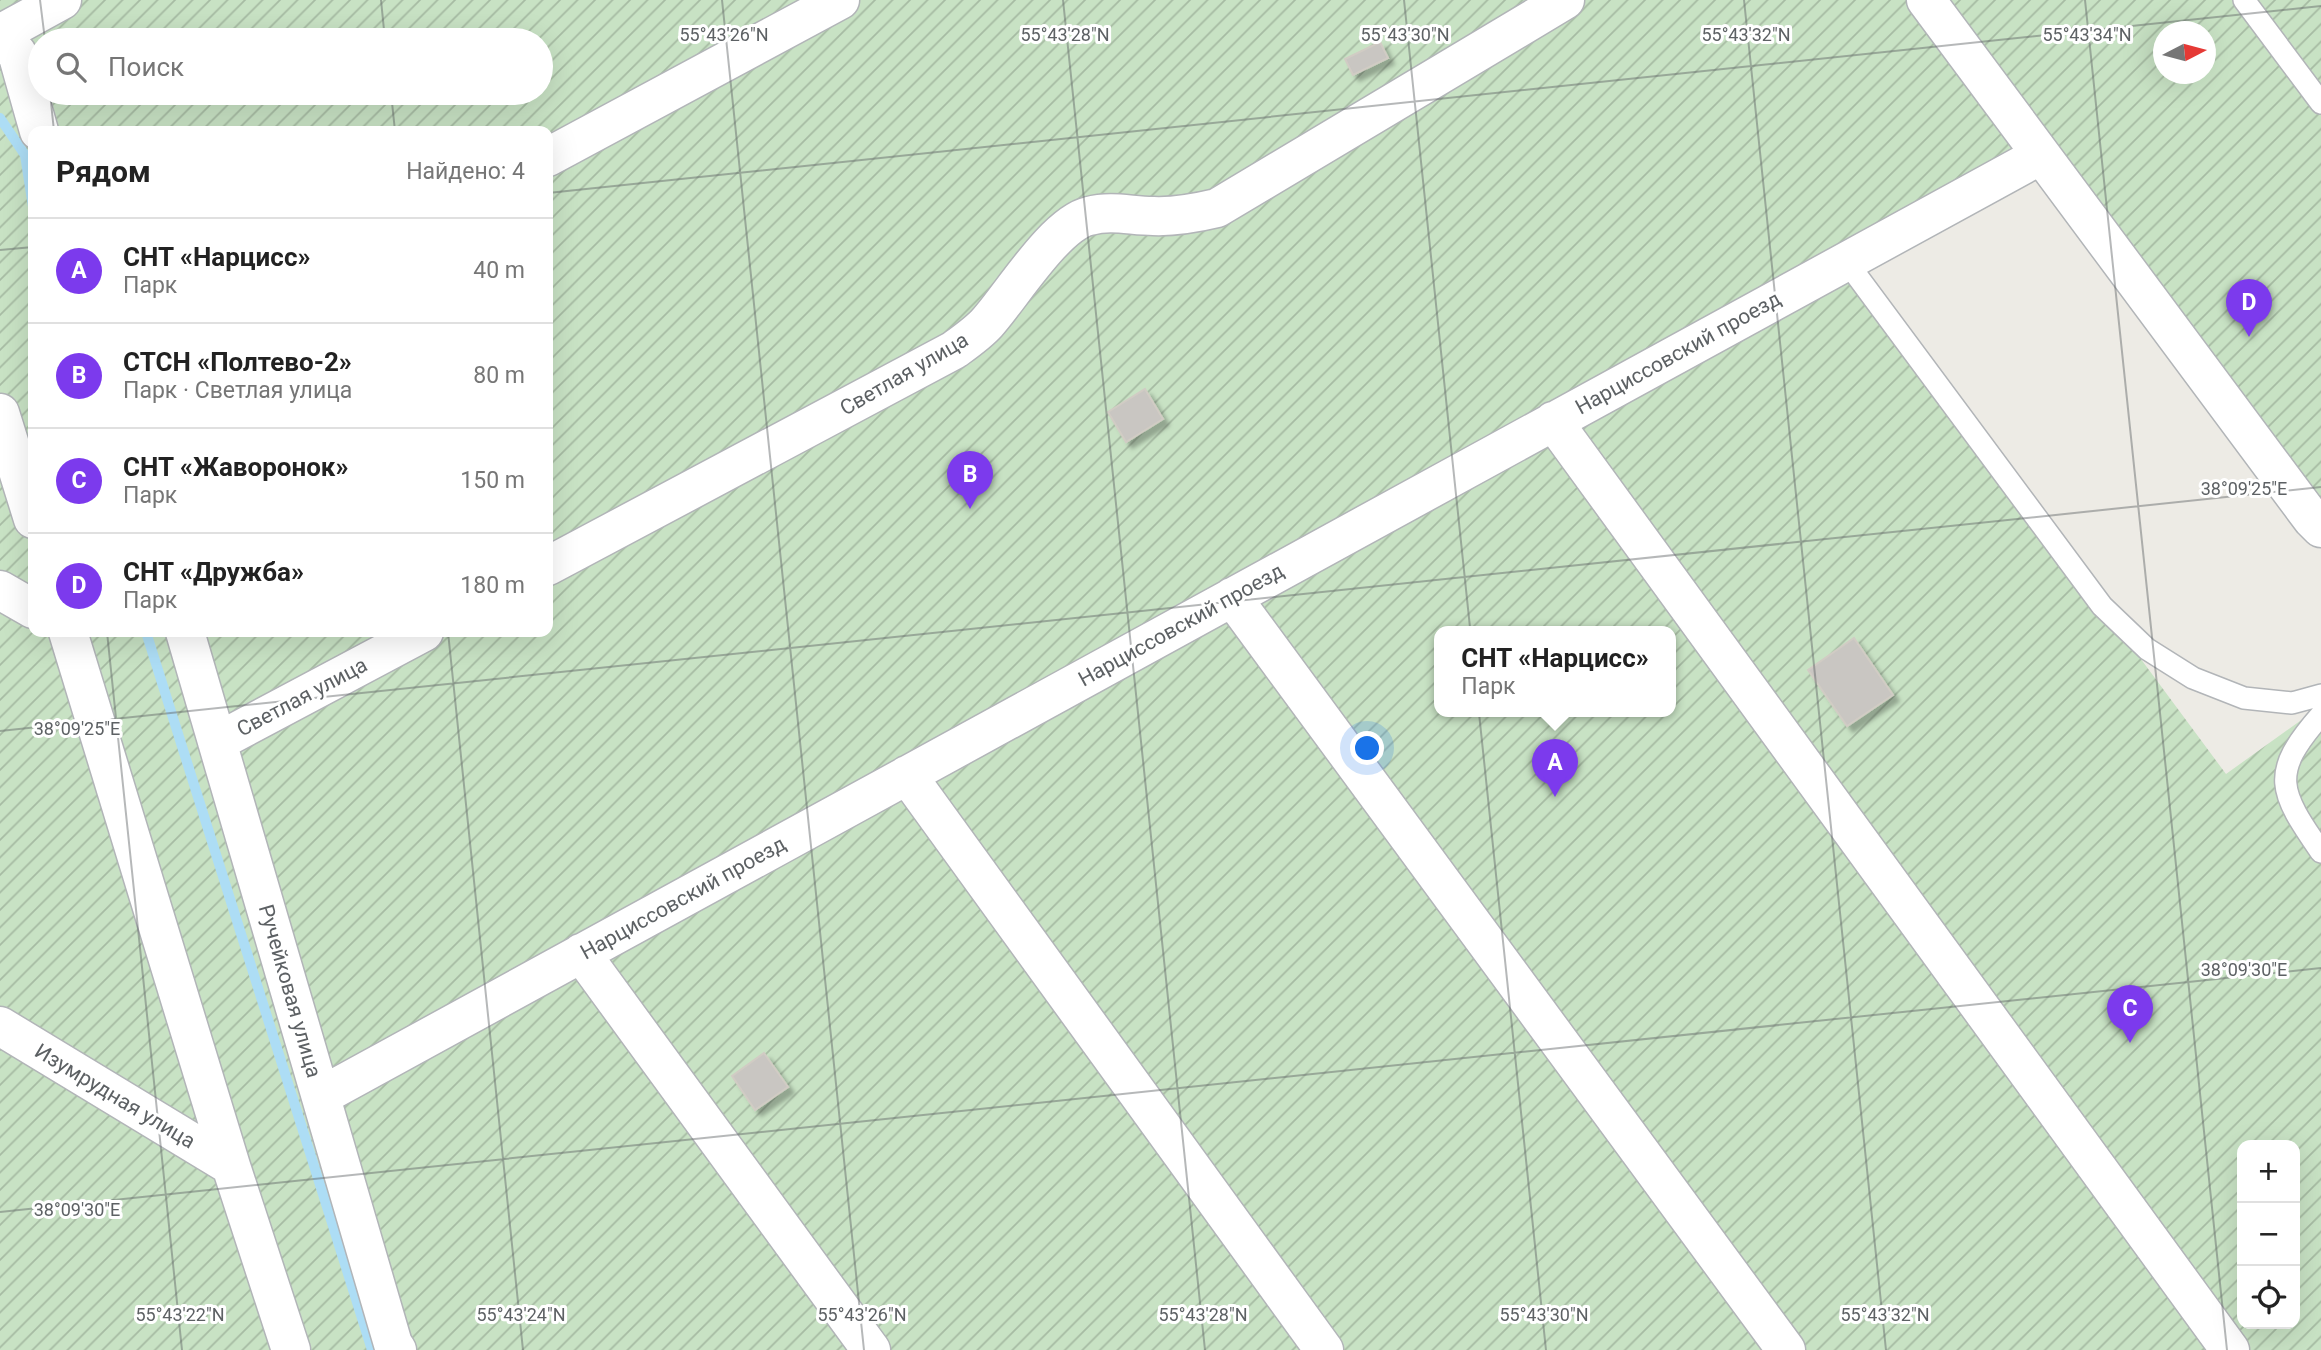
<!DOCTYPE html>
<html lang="ru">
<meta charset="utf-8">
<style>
body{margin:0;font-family:Roboto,sans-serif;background:#f2f2f2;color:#222}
.controls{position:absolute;right:21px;bottom:21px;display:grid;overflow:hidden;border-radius:14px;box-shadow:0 7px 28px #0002}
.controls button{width:63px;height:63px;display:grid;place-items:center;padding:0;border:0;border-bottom:2px solid #e0e0e0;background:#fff;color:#222;font:35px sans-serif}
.compass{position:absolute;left:2153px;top:21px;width:63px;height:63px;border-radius:50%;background:#fff;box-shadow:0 7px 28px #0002;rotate:84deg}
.you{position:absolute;left:1368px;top:749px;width:24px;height:24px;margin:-18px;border:5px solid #fff;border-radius:50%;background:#1a73e8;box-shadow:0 0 0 10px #1a73e833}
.badge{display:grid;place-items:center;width:46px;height:46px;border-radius:50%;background:#7c3aed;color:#fff;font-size:23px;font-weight:700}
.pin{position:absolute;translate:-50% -58px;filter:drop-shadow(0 2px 4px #0008)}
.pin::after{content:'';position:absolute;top:37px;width:24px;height:21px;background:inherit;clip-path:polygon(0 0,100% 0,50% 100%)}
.popup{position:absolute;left:1434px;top:626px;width:242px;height:91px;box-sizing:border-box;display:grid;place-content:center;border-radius:14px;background:#fff;filter:drop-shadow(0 2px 5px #0005);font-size:23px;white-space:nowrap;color:#767676}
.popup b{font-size:26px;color:#222}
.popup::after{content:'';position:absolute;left:50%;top:100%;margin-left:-14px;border:14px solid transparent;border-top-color:#fff}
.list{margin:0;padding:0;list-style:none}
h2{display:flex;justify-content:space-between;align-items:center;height:91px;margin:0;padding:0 28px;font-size:30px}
h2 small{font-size:23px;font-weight:400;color:#767676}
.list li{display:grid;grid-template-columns:46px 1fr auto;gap:21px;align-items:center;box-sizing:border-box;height:105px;padding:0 28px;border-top:2px solid #e0e0e0}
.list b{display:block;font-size:26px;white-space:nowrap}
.list p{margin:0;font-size:23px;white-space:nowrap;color:#767676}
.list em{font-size:23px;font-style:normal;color:#767676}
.icon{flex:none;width:38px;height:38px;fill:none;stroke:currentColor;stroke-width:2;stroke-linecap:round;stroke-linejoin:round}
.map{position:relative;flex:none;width:2321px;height:1350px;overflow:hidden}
.search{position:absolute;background:#fff;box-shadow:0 7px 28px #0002;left:28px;top:28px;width:525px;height:77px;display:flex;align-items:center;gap:18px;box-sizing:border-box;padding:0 24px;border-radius:38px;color:#767676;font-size:26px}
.panel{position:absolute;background:#fff;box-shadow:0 7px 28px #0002;left:28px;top:126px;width:525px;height:511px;border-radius:14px}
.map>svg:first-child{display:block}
</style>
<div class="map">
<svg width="2321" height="1350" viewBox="0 0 2321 1350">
<defs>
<pattern id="garden-furrows" width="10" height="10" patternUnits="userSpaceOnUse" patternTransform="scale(1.75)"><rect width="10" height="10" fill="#c8e2c4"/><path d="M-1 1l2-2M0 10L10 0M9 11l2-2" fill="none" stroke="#a6bba3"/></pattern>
<filter id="shadow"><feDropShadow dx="6" dy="6" stdDeviation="2" flood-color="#0004"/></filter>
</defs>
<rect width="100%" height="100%" fill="#edebe5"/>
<path fill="url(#garden-furrows)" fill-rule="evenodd" d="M0 0H2321V528L2041 155 1846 261 2226 774 2321 706V1350H0ZM2164 32H2206V74H2164ZM40 40H541V93H40ZM33 131H548V632H33ZM1440 631H1670V711H1440ZM2242 1145H2295V1324H2242Z"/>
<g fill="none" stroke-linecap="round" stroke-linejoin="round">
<path stroke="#adddf5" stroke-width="10" d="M0 118 25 155 33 207
M146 632 372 1350"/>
</g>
<path fill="#c9c6c2" stroke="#d1ccc4" stroke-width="2" filter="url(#shadow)" d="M1380 42 1388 58 1353 75 1345 59Z
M1145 389 1163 419 1126 442 1108 412Z
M1854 638 1893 695 1847 726 1808 670Z
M764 1053 788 1087 755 1110 732 1076Z"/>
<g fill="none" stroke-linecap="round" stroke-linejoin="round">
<defs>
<path id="service" d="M2244 0 2321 103
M1846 261 2102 606 2147 649 2193 678 2244 698 2292 703 2321 695
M2321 715C2269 774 2279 791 2321 852"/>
<path id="minor" d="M1926 0 2312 519 2321 528
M0 34 62 0
M0 40 17 53 39 131
M548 157 840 0
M0 413 33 519
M1553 421 2230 1350
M548 566 954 350C965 342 978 333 987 323 1012 295 1055 224 1089 216 1112 210 1131 216 1153 216 1175 217 1196 213 1217 208L1565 0
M0 590 33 609
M1232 597 1786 1350
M68 632 231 1166 291 1350
M185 632 393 1344 397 1350
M217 742 424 632
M907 775 1324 1350
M581 953 871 1350
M0 1026 231 1166
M321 1096 2041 155"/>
</defs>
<use href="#service" stroke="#b2b5b8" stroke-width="24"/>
<use href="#minor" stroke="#b2b5b8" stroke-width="41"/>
<use href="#service" stroke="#fff" stroke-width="21"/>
<use href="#minor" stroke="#fff" stroke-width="38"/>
</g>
<path fill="none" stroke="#5d6164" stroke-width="2" stroke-opacity="0.45" d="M40 0 45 40M381 0 385 40M722 0 864 1350M1063 0 1205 1350M1404 0 1546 1350M1744 0 1886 1350M2085 0 2227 1350M50 93 54 131M391 93 395 131M548 193 2321 6M0 250 33 247M107 632 182 1350M448 632 523 1350M0 731 2321 487M0 1212 2321 968"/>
<g text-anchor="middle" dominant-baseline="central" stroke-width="6" stroke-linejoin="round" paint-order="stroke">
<g font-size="21" fill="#5d6164" stroke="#fff">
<text transform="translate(1678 353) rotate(-29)">Нарциссовский проезд</text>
<text transform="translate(904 374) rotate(-30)">Светлая улица</text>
<text transform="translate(1181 625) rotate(-29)">Нарциссовский проезд</text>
<text transform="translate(302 697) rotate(-28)">Светлая улица</text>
<text transform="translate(683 898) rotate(-29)">Нарциссовский проезд</text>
<text transform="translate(290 991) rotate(74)">Ручейковая улица</text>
<text transform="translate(115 1096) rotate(31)">Изумрудная улица</text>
</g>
</g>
<g font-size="18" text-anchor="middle" fill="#5d6164" stroke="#fff" stroke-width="6" stroke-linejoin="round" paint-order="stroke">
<text x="724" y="41">55°43'26"N</text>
<text x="1065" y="41">55°43'28"N</text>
<text x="1405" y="41">55°43'30"N</text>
<text x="1746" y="41">55°43'32"N</text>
<text x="2087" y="41">55°43'34"N</text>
<text x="2244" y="495">38°09'25"E</text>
<text x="77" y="735">38°09'25"E</text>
<text x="2244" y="976">38°09'30"E</text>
<text x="77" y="1216">38°09'30"E</text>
<text x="180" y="1321">55°43'22"N</text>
<text x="521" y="1321">55°43'24"N</text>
<text x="862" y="1321">55°43'26"N</text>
<text x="1203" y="1321">55°43'28"N</text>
<text x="1544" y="1321">55°43'30"N</text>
<text x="1885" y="1321">55°43'32"N</text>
</g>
</svg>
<div class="controls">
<button>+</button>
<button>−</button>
<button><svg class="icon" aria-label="locate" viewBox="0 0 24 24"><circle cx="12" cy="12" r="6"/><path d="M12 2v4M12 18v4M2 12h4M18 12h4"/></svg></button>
</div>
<svg class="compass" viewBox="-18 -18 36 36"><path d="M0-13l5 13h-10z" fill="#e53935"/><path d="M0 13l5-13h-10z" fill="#767676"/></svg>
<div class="you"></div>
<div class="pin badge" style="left:1555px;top:797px">A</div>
<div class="popup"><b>СНТ «Нарцисс»</b>Парк</div>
<div class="pin badge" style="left:970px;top:509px">B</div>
<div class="pin badge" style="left:2130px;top:1043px">C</div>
<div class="pin badge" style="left:2249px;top:337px">D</div>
<div class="search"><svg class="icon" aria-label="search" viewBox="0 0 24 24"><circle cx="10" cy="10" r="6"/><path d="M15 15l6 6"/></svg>Поиск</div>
<section class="panel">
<h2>Рядом<small>Найдено: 4</small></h2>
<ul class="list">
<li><span class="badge">A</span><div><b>СНТ «Нарцисс»</b><p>Парк</p></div><em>40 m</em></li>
<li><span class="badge">B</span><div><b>СТСН «Полтево-2»</b><p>Парк · Светлая улица</p></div><em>80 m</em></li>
<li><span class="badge">C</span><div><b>СНТ «Жаворонок»</b><p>Парк</p></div><em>150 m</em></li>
<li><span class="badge">D</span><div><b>СНТ «Дружба»</b><p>Парк</p></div><em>180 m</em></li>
</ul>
</section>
</div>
